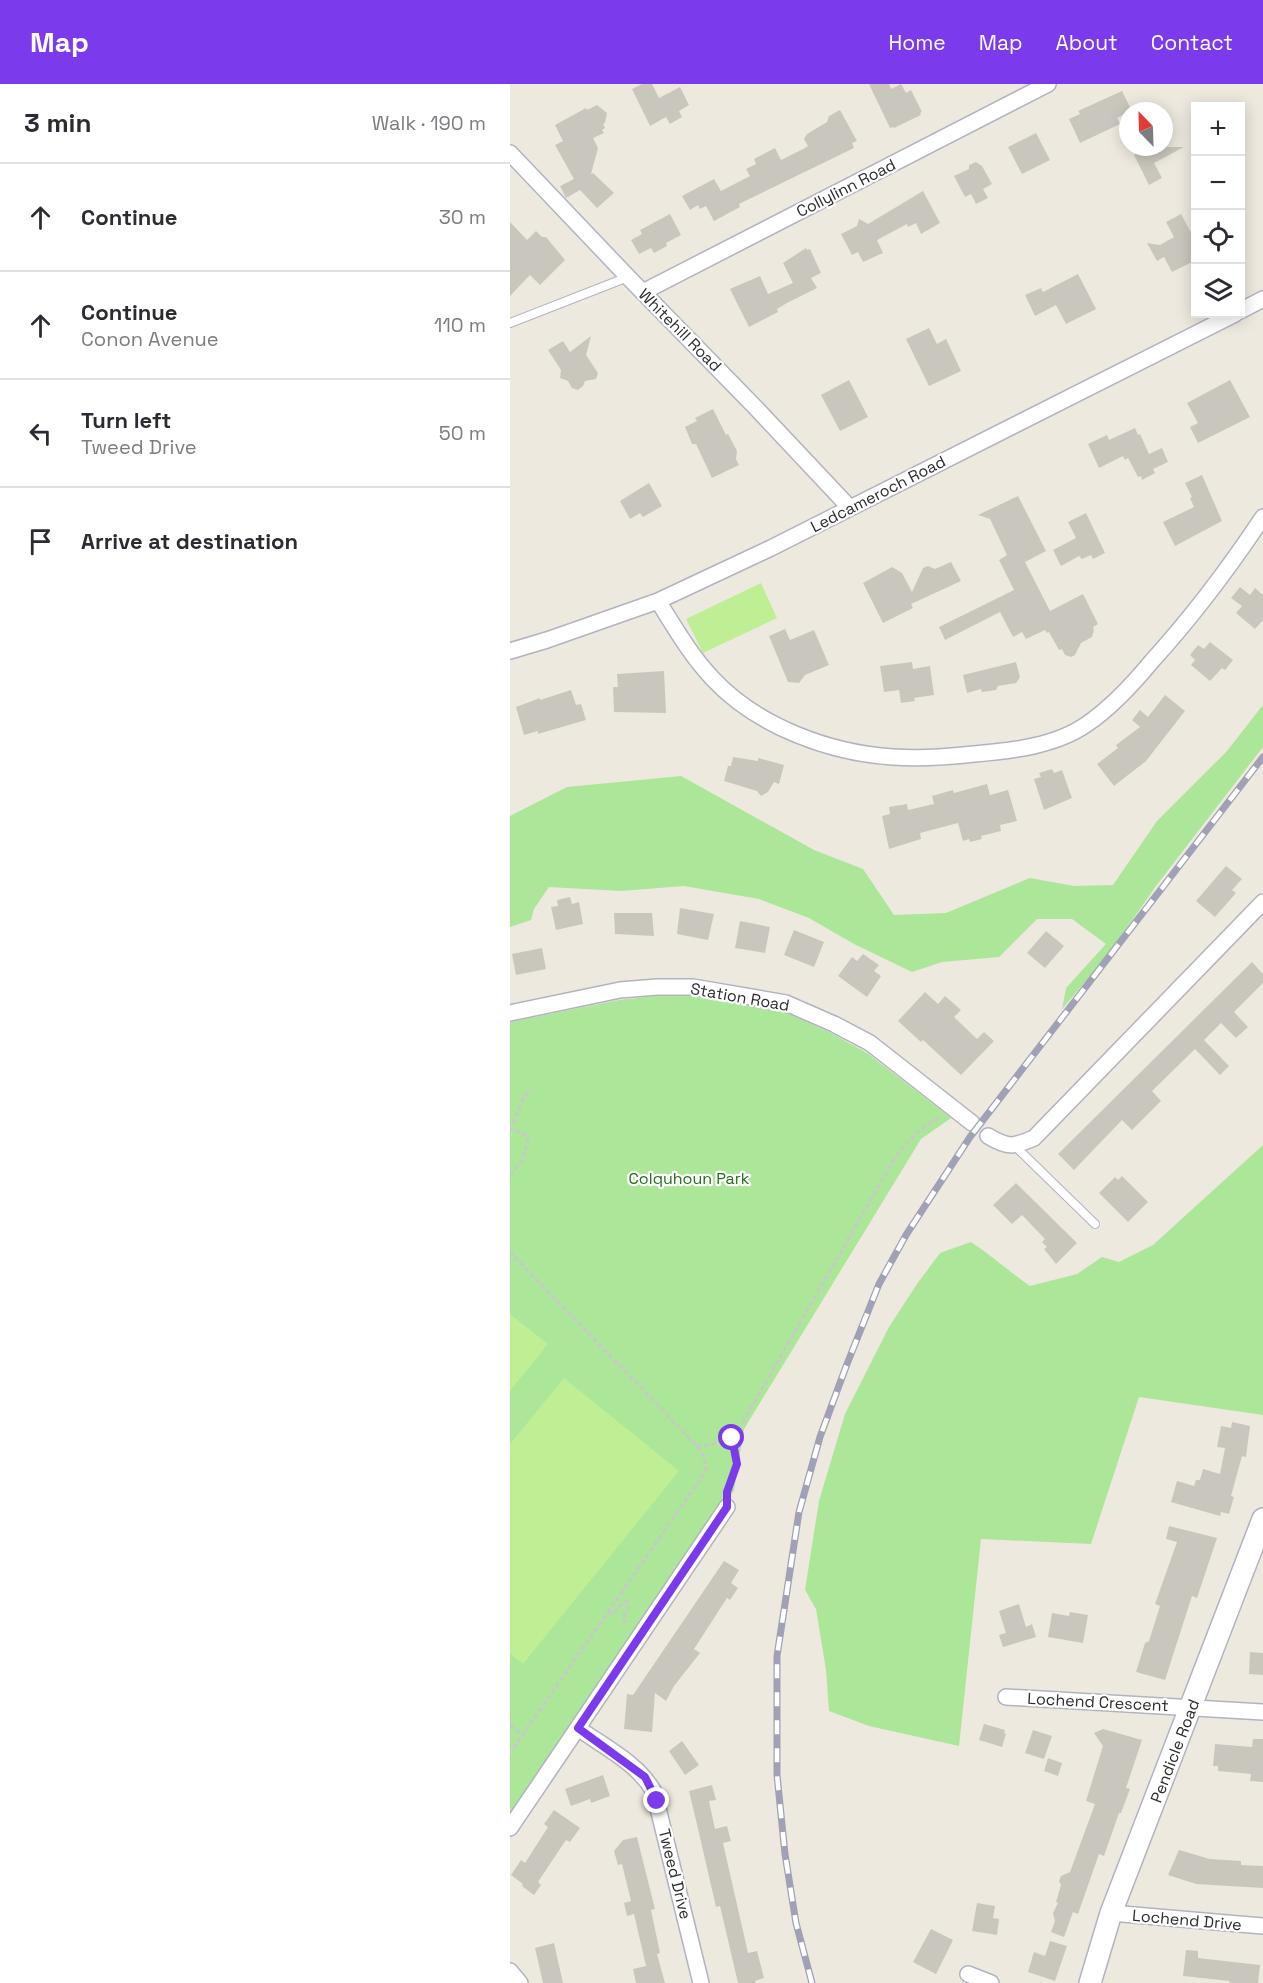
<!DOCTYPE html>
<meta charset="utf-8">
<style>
body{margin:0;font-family:"Space Grotesk",sans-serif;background:#f2f2f3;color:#2b2b33}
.controls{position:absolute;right:18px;top:18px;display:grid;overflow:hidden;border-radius:0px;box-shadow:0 3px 15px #0003}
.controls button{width:54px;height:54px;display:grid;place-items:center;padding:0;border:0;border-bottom:2px solid #e1e1e2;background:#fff;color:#2b2b33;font:30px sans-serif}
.compass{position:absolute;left:609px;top:18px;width:54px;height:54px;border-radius:50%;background:#fff;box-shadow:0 3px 15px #0003;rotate:337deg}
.stop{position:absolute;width:18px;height:18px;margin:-14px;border:4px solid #7c3aed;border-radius:50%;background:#fff}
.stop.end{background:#7c3aed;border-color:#fff;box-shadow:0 2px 6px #0008}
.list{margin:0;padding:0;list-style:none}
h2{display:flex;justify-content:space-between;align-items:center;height:78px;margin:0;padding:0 24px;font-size:26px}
h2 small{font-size:20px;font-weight:400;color:#7c7c81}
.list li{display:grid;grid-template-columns:39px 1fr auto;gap:18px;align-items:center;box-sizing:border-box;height:108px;padding:0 24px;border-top:2px solid #e1e1e2}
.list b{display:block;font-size:22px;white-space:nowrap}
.list p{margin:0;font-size:20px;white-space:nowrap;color:#7c7c81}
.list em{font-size:20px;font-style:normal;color:#7c7c81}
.icon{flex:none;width:33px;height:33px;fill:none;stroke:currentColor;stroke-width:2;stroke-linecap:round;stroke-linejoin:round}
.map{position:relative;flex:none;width:753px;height:1899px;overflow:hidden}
header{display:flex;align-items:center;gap:36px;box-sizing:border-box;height:84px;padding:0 30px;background:#7c3aed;color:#fff}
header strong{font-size:28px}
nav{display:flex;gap:33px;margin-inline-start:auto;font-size:21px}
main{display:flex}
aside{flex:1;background:#fff}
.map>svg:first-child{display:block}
</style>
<header>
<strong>Map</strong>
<nav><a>Home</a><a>Map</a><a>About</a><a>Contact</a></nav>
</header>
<main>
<aside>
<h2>3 min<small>Walk · 190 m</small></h2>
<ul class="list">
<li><svg class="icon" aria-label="ahead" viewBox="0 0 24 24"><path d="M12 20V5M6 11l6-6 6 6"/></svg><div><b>Continue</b></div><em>30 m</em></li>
<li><svg class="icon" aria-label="ahead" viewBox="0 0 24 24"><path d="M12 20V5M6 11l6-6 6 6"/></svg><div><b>Continue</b><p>Conon Avenue</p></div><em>110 m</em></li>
<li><svg class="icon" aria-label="left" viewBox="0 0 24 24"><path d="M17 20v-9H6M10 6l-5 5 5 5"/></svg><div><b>Turn left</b><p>Tweed Drive</p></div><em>50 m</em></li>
<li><svg class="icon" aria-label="arrive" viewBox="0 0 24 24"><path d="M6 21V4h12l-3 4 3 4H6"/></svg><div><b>Arrive at destination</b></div></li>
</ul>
</aside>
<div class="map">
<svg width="753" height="1899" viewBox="0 0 753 1899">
<rect width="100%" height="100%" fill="#eee9de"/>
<path fill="#abe699" d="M753 621V663L646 802 598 871 552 925 556 904 596 860 562 835H527L489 873 432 878 402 888 344 860 299 834 249 815 174 802 111 807 39 803 24 825 21 836 0 843V732L57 703 171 692 304 766 353 785 384 831 436 829 520 794 564 802 603 801 647 737 717 667Z
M146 912H182L273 927 321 949 357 969 441 1034 411 1055 234 1345 224 1407 149 1513 0 1730V938L109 916Z
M753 1061V1331L629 1313 581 1460 471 1455 449 1662 359 1642 319 1627 316 1586 306 1525 295 1506 309 1417 335 1330 379 1243 407 1200 430 1169 461 1158C482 1172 500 1188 520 1202L567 1190 592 1173 609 1178 643 1161Z"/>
<path fill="#bfee95" d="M251 499 267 534 193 569 176 535Z
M0 1230 38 1260 0 1307Z
M54 1294 169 1387 13 1580 0 1570V1360Z"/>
<path fill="#c9c7bd" d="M132 0H142L149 14 170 3 179 21 169 27 172 33 160 40 156 33 140 42 122 5Z
M359 0H379L381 5 391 0 396 9 401 6 412 28 410 29 411 31 384 44 383 43 380 44Z
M612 7 620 23V27L607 34 610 40 570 59 559 35 570 30 568 27Z
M87 21 97 29 95 39 93 40 95 44 92 46 94 49 83 54 88 64 81 90 83 89 104 109 87 124 70 106 56 114 50 102 64 95 45 61 53 57 45 41 76 24 77 26Z
M330 26 347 57 342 59 344 64 229 120 230 123 204 137 196 122 190 125 188 121 180 126 172 112 204 95 211 107 240 92 236 85 246 80 244 75 265 64 271 76 295 64 298 62 294 55 297 50 317 38 319 32Z
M526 49 540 76 512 90 498 63Z
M639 63H674L644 79 652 94 639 101 624 71Z
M466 78 472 82 482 100 473 105 478 114 466 120 461 110 455 113 444 92 459 85V81Z
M413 107 430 139 411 150 406 139 398 143 397 140 367 156 373 169 353 178 348 168 342 171 331 150 347 142 349 135 358 140Z
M160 130 171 151 156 159 157 162 144 169 141 164 129 170 121 156 132 150 130 146Z
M671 130 686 158V176L662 188 654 173 647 177 637 159 650 161 664 153 656 138Z
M0 138 17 156 26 147 32 153H36L55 176 30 201 20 191 0 212Z
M296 164 297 166 300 165 311 189 301 194 307 204 277 219 267 225 268 228 239 243 220 205 250 192 258 210 283 199 273 179Z
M568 190 586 225 556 240 546 221 525 232 515 211 531 204 533 208Z
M419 244 427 260 436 255 451 287 419 302 396 255Z
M81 252 76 271 88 289 86 295 75 297 73 302 68 306 62 304 58 297 50 294 51 286 38 266 53 257 60 268Z
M339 296 358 333 330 347 311 311Z
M720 296 740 333 688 359 680 343 688 339 677 319Z
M203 325 216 351 218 350 227 367 226 375 229 381 202 394 186 360H182L175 343 187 337 185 334Z
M625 344 628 351 630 350 639 370 652 364 658 378 643 385 645 389 632 396 631 392 628 393 618 374 615 376 613 372 589 384 578 360 597 351 599 356Z
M692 391 712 437 665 462 653 438 684 423 680 414 682 413 675 399Z
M139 399 152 422 133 433 130 429 120 435 110 417Z
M508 412 536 467 515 478 540 527 573 510 588 540 583 543 584 546 582 553 571 559 565 571 561 573 555 571 552 565 549 566 539 548 537 549 535 546 516 555 512 548 503 553 490 528 435 556 429 543 504 506 489 476 497 471 480 435 468 431Z
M576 429 595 469 583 475 581 471 572 475 569 472 551 482 543 466 566 454 558 438Z
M441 478 451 497 401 520 403 524 373 539 353 499 382 483 392 489 402 508 413 484 418 482 425 485Z
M730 503 740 511 745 504 753 511V536L745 545 726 529 732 522 721 514Z
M275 545 280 556 304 546 319 581 295 591 289 599 278 598 259 552Z
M700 558 723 576 715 586 712 584 700 597 681 581 685 576 680 571 688 561 694 565Z
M402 578 403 585 420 582 424 611 404 614 405 617 391 619 389 606 374 608 370 582Z
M506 578 510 593 506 599 488 602 486 606 472 608 471 605 457 609 453 591Z
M154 587 156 629 104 628 103 603H108L107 590Z
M61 606 66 621 71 620 76 636 28 650V647L14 651 6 623 30 614V616Z
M655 611 675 627 636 677 604 702 587 680 608 664 606 661 630 643 622 636 630 626 638 633Z
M223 673 248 677V674L274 681 269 700 264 698 258 708 251 712 247 707 214 697 218 682H221Z
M542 685 544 689 552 686 562 714 534 726 524 695 531 693 529 689Z
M477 700 480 711 498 706 507 737 490 741 491 747 471 752 472 755 460 758 459 755 453 757 448 739 410 749 411 755 379 765 372 732 380 730 379 723 397 720 398 726 424 720 422 712 443 706 444 709Z
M716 782 732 795 722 806 726 809 705 833 686 817Z
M60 813 62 820 69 818 73 840 46 846 41 823 48 822 47 816Z
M170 824 204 830 198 856 167 850Z
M104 829H142L144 852 105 850Z
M230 837 260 843 255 869 225 864Z
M284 846 314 858 304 883 274 871Z
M536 847 554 862 535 884 517 869Z
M32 864 36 885 6 891 2 870Z
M353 870 369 881 364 887 371 892 357 913 328 892 342 873 347 877Z
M742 878 753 890V899L724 928 738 943 726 954 711 939 694 956 719 982 710 991 685 965 642 1007 651 1017 622 1046 612 1036 564 1086 548 1070Z
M415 908 428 920 435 912 451 926 444 933 467 955 474 948 484 957 451 991 413 956 411 958 388 937Z
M612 1092 638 1118 618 1138 589 1109 605 1093 608 1096Z
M506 1099 567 1159 546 1180 534 1165 537 1163 532 1158 535 1155 512 1131 502 1140 483 1121Z
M722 1338 740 1342 736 1373 732 1372 721 1412 724 1413 719 1430 711 1428 710 1432 661 1418 667 1397 684 1402 686 1396H690L693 1385 710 1390 715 1364 707 1363 711 1342 721 1344Z
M659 1442 707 1454 687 1514 682 1512 655 1596 626 1588 635 1559 639 1557 650 1522 645 1520 667 1458 656 1455Z
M214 1477 229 1486 221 1499 228 1504 220 1516 217 1514 184 1565 190 1569 164 1602 156 1617 145 1609 142 1648 114 1645 117 1610 123 1611Z
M509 1520 516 1543 522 1540 526 1553 493 1563 489 1551 496 1549 489 1527Z
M560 1528 578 1531 573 1559 538 1553 542 1529 559 1532Z
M740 1568 753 1569V1591L739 1590Z
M474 1640 495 1646 494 1649 496 1650 492 1663 469 1656Z
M593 1645 632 1656 616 1704 620 1705 611 1729H609L594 1772 589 1770 568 1830 563 1828 554 1853 541 1848 545 1837 543 1829 548 1819 546 1818 551 1801 549 1797 551 1792 560 1788 585 1720 576 1717 593 1662 584 1649Z
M523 1646 542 1652 534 1675 515 1669Z
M743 1655H753V1698L740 1697 741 1690 708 1687V1682H703L705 1660 742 1663Z
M172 1657 189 1681 175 1691 159 1667Z
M538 1674 552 1679 548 1692 534 1687Z
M93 1691 100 1712 81 1719 80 1715 61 1722 55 1705Z
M202 1701 206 1716 199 1717 205 1745 217 1742 221 1757 213 1759 238 1869 247 1867 254 1894 245 1897 246 1899H228L210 1822 206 1823 189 1749 179 1707Z
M44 1726 70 1744 60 1758 56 1756 28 1798 31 1801 24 1811 12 1802 13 1800 1 1791 11 1776 15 1779 38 1743 34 1740Z
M127 1753 145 1825 141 1826 150 1869 147 1870 155 1899H126L123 1885 136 1882 124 1830 117 1832 114 1819 121 1817 112 1780 108 1781 104 1767 113 1756Z
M669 1766 700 1775 731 1777V1781L753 1782V1804L686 1800 658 1791Z
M467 1819 485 1822 483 1834 489 1835 487 1851 462 1847Z
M421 1845 443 1856 426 1890 403 1878Z
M540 1857 557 1862 545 1897 518 1888 524 1868 535 1872Z
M44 1859 53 1899H33L25 1864Z
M676 1866 688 1867V1874L750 1881 748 1899H719L720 1897 673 1892Z"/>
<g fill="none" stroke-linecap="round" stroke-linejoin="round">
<defs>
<path id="lane" d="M0 239 118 193
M505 1062 585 1140"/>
<path id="street" d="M0 69 118 193 245 323 340 424
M133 208 538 0
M730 227 753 215
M148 517C165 544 181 572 203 595 247 642 319 669 383 673 410 675 437 673 464 670 501 667 546 662 577 640 602 623 623 600 642 577 683 532 719 484 753 433
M0 567 37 556 148 517 261 464 725 230
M0 929 110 906 147 903H183L276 919 324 940 360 959 462 1039
M478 1052C498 1064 503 1063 524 1054L753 818
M496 1613 753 1628
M68 1644C94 1663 128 1679 144 1708L191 1899
M0 1744 217 1423
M601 1829 753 1842
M0 1887 10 1899
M458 1890 481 1899"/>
<path id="secondary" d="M580 1899 601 1829 753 1435"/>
</defs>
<use href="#lane" stroke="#b2b3c0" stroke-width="10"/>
<use href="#street" stroke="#b2b3c0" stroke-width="18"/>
<use href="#secondary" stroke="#b2b3c0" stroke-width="24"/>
<path stroke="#c8c8c8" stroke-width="3" stroke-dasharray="4.5 3" stroke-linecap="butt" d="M0 1046 15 1011 22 1006
M0 1091 12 1077 18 1055 16 1051 1 1044
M0 1168 187 1362 195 1375 196 1387 0 1669
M187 1362 200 1361 222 1354
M217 1408 227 1380 222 1354 227 1348 383 1077C397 1059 409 1043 431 1033
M98 1528 102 1530 115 1517 119 1519 113 1536 119 1540
M0 1641 13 1651"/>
<use href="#lane" stroke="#fff" stroke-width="8"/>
<use href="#street" stroke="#fff" stroke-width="15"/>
<use href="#secondary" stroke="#fff" stroke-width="21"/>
<defs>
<path id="rail" d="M302 1899 286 1839 275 1770 267 1691V1572L289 1428 310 1353 337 1280 369 1200 396 1151 460 1053 753 673"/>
</defs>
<use href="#rail" stroke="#a0a1b7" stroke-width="7"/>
<use href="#rail" stroke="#fff" stroke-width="4.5" stroke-dasharray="14" stroke-linecap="butt"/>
</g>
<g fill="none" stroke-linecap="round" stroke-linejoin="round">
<path stroke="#7c3aed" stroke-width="8" d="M147 1717 135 1693 68 1644 217 1423V1408L227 1380 222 1354"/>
</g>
<g text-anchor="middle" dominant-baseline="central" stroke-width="4.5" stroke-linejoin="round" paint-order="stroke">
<g font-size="16" fill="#2c2c2c" stroke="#fff">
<text transform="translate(336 104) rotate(-27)">Collylinn Road</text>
<text transform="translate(170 246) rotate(45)">Whitehill Road</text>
<text transform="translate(368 410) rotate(-27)">Ledcameroch Road</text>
<text transform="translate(230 913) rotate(10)">Station Road</text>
<text transform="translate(588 1618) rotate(3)">Lochend Crescent</text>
<text transform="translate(665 1667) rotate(-69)">Pendicle Road</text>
<text transform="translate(165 1790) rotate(76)">Tweed Drive</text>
<text transform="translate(677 1836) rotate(5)">Lochend Drive</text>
</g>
<g font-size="16" fill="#216d18" stroke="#fff">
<text x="179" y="1094">Colquhoun Park</text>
</g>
</g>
</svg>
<div class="controls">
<button>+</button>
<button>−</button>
<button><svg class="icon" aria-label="locate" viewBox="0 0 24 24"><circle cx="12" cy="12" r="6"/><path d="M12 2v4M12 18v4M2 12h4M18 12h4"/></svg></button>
<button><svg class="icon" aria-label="layers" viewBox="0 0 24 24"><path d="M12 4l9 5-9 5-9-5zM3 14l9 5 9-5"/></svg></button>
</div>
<svg class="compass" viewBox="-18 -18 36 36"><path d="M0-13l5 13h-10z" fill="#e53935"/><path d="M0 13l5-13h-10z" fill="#7c7c81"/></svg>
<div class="stop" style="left:222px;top:1354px"></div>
<div class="stop end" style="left:147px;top:1717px"></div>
</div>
</main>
